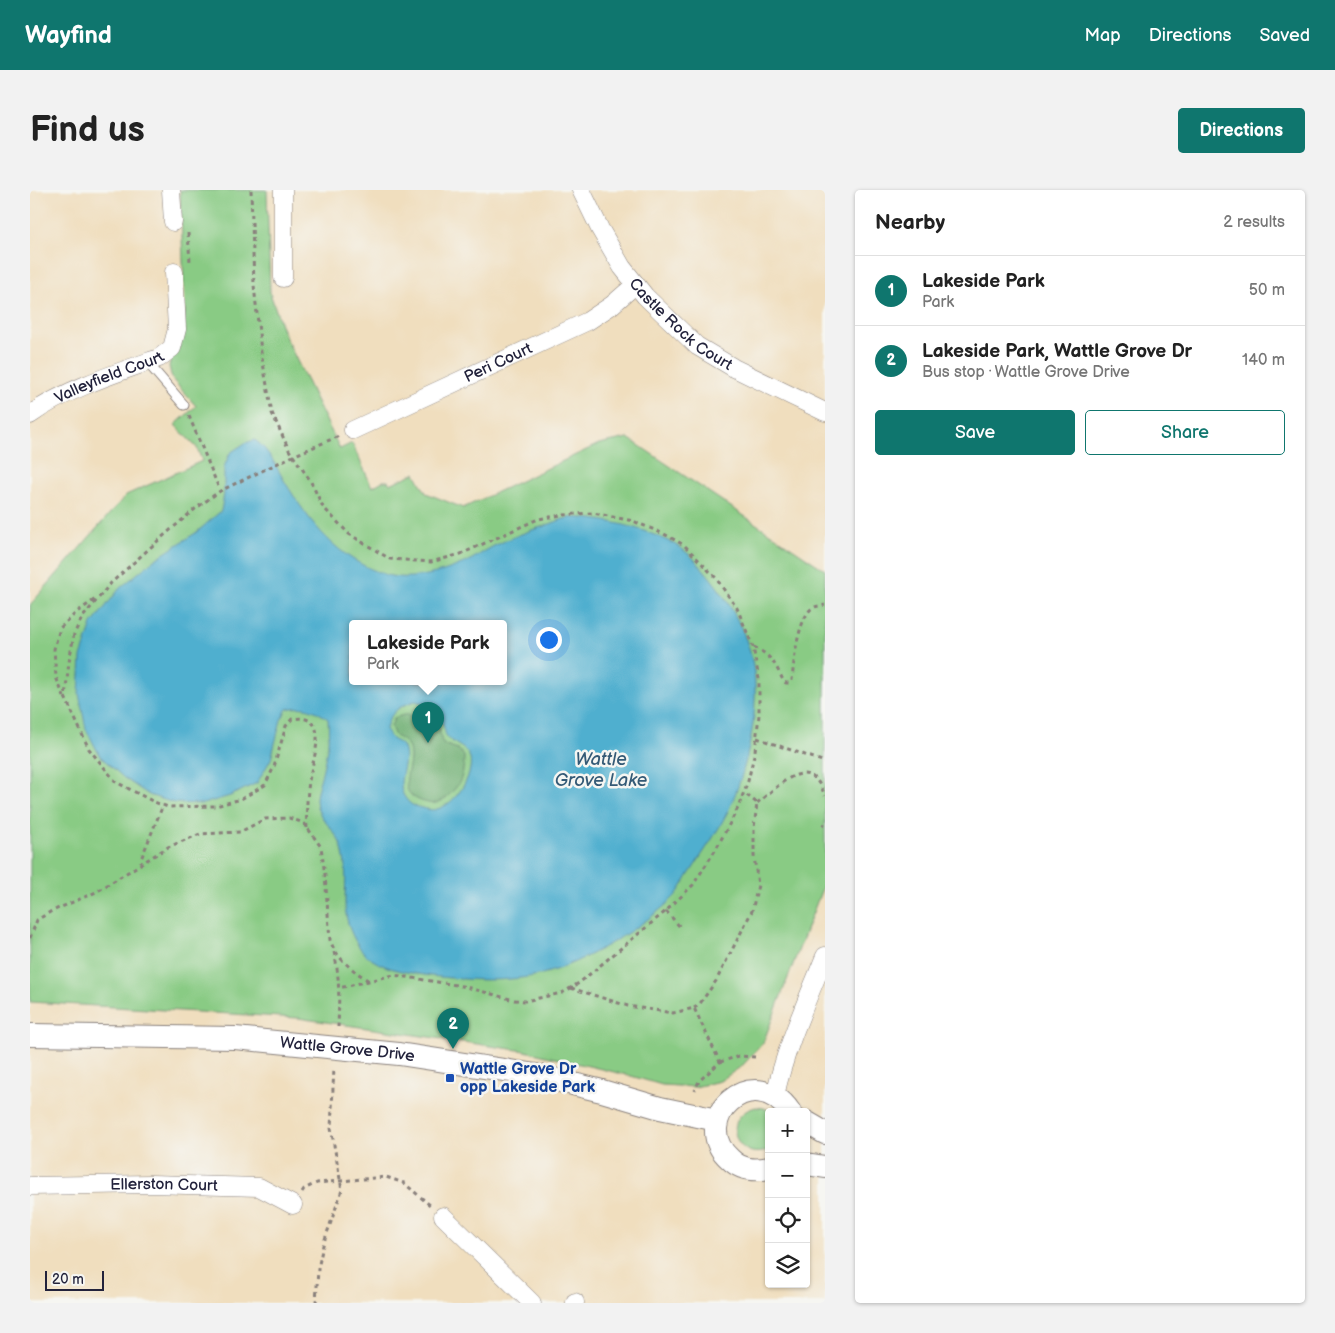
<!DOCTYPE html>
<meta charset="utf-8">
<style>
body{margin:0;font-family:"Balsamiq Sans",sans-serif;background:#f2f2f2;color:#222}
.controls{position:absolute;right:15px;bottom:15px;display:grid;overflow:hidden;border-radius:5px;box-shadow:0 1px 4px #0004}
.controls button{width:45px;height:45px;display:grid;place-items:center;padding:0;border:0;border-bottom:1px solid #e0e0e0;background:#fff;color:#222;font:25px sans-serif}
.scale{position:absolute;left:15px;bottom:12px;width:59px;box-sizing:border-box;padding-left:5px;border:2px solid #22223b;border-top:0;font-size:14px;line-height:18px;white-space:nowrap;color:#22223b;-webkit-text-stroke:4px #f6f6f2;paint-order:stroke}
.you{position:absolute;left:518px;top:449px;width:18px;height:18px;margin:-12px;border:4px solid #fff;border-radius:50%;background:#1a73e8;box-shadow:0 0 0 8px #1a73e833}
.badge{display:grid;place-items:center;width:32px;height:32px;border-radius:50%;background:#0f766e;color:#fff;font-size:16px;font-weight:700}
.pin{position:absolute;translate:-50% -41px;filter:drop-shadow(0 1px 2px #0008)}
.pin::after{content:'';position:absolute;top:26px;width:18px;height:15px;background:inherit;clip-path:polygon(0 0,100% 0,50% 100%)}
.popup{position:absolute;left:319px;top:430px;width:158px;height:65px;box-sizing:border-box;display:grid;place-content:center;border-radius:5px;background:#fff;filter:drop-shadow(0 1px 4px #0005);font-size:16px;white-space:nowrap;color:#767676}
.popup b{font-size:19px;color:#222}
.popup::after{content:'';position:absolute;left:50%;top:100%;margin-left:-10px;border:10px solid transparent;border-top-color:#fff}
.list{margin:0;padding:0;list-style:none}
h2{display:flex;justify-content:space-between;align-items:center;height:65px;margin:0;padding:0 20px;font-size:21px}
h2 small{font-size:16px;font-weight:400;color:#767676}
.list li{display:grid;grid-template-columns:32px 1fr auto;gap:15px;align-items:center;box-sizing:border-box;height:70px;padding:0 20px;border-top:1px solid #e0e0e0}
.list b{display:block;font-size:19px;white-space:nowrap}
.list p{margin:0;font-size:16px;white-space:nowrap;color:#767676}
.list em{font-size:16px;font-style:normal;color:#767676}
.actions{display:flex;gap:10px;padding:15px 20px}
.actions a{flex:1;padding:11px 0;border:1px solid #0f766e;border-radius:5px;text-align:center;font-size:18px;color:#0f766e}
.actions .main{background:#0f766e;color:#fff}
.icon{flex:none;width:28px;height:28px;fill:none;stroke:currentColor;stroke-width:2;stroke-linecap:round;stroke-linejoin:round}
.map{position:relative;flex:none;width:795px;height:1113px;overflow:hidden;border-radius:5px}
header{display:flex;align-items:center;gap:30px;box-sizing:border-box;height:70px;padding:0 25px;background:#0f766e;color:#fff}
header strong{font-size:24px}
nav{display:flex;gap:28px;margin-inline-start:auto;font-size:18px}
.intro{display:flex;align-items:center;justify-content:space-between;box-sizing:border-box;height:120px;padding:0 30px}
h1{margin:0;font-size:35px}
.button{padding:12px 22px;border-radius:5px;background:#0f766e;color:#fff;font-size:18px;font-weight:700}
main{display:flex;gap:30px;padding:0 30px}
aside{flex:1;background:#fff;border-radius:5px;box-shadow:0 1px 4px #0004}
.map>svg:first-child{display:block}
</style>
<header>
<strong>Wayfind</strong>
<nav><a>Map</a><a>Directions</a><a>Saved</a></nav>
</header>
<div class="intro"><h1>Find us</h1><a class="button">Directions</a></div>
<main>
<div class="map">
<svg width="795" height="1113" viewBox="0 0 795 1113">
<rect width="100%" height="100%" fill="#f6f6f2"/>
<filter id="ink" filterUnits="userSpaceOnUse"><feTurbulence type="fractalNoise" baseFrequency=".02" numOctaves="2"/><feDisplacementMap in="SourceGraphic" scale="10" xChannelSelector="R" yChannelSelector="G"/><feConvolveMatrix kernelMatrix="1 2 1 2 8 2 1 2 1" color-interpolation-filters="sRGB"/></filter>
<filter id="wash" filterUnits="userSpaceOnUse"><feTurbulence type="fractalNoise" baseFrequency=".0096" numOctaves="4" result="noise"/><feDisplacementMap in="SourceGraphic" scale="20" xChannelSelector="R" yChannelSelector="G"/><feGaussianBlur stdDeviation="1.12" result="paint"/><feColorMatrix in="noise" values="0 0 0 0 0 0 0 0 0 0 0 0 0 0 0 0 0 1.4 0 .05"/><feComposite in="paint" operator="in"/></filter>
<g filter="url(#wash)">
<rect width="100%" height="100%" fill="#f0debe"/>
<path fill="#89cb84" stroke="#567660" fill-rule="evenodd" d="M150 0H237L240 103 255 146 310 259 322 253 342 297 353 291H358L360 294 385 283 396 303 433 318 569 254 598 248 795 380V691L733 853 712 876 690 891 665 897 632 895 601 886 495 861 268 828 0 812V415L96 305 172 271 167 258 145 235 166 216 142 189 139 176 142 166 154 142 155 120ZM323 434H473V492H323Z
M726 917 734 918 741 922H739V960C706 974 689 926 726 917Z"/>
<path fill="#6eaf72" stroke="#486856" d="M377 524 384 529 386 538 393 541 399 536 400 531 403 528C411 533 409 546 413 554L428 559 434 566C434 576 433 588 427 596 420 605 410 616 398 613 360 604 385 580 379 559 377 552 371 549 365 546L361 537 364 528Z"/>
<path fill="#50afcf" stroke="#396885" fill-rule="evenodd" d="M225 250C240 261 246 277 255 292 280 333 308 370 357 385 377 391 410 384 429 375 441 371 451 363 462 357 480 348 498 341 517 335 524 333 531 329 538 328 555 326 595 334 611 340 630 347 649 354 663 368 690 396 714 433 722 470 732 514 717 583 697 623 687 643 674 661 662 680 656 688 652 698 646 705 618 735 551 774 512 784 477 793 436 790 401 786 376 782 342 779 328 755 320 743 315 727 315 713 315 698 317 684 314 668 313 662 311 653 307 647 300 635 286 626 286 609 286 603 289 594 291 587 296 565 300 552 298 529 284 519 274 515 257 519L251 530 241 569 227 593 200 606 173 614 144 613 119 605 94 588 70 566 56 539 49 504 51 467 62 434 90 398 124 370 167 342 191 321 194 304V277L200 263 215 253ZM323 434H473V492H323ZM385 511C397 513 411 525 414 538 416 543 414 541 416 545 422 555 437 556 440 568 444 586 425 615 407 619 403 621 397 619 392 618 386 617 380 615 376 609 363 593 380 575 373 558 371 552 366 552 362 549 359 546 358 542 356 539 360 522 369 516 385 511Z"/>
</g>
<g filter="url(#ink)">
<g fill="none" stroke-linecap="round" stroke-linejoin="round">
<defs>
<path id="service" d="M117 172 154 215"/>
<g id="minor">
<path d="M141 0 143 32"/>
<path id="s1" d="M551 0 570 39 592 77 615 106 667 156 704 178 795 222"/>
<path d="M253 88V0"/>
<path id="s2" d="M0 225C34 200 89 182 129 168L142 158 147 139 144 82"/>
<path id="s3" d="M323 240 558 131 582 115 606 94"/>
<path d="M745 906C755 858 777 811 795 766"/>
<path id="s4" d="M0 996 121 994 229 997 263 1015"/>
<path d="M413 1026 502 1113"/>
<path d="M545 1113V1112"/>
</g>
<g id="tertiary">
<path id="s5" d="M0 845 205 848 369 864 506 885 572 901 630 918 687 930"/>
<path d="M776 932 795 943"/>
<path d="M776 974 795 977"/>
<path d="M739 978C724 981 711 980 700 969 657 931 723 868 760 922"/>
</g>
</defs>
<use href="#service" stroke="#89807c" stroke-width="11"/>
<use href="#minor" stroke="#89807c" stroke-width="19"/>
<use href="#tertiary" stroke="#89807c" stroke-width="24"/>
<path stroke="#89807c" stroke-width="3" stroke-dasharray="4 4" stroke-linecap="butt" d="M221 0 224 95 231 162 242 223 259 260 280 290 293 317 319 344 360 369 401 372 431 364 508 329 532 325 563 323 603 331 634 344 654 355 685 387 707 418 723 457 729 489V525L725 561 718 591 708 618 686 659 663 695 636 721 549 793 532 803 495 811 484 810 432 796 364 785 309 798
M158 43 160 72
M159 226 190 301
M724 457C742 466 745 474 754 492L756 493H760L762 490C764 471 767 435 780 420 784 416 789 416 795 415
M34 507 26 487 24 459 30 438 47 422 67 408
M727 548 795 572
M727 613C749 596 779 561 795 606
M793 634 795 635
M277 638C276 622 277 607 279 591 282 570 303 522 262 529L256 536 244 577 235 595 211 609 186 616 138 617 124 612 86 592 59 559 35 507 39 472 44 444 52 428 81 393 131 348 165 319 190 301 263 266 309 246
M111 675V669L133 615
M636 721 651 738
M0 748 7 730 20 722 66 702 138 657 170 644 210 642 235 629 259 628 274 633 291 657 295 685 300 750C307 770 323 780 339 791
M304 762C310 787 309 812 308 837
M541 798 598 816 643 823 664 818 690 872 669 891 665 900
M664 818 669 815 686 791 722 721 728 695 724 666V638L727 613 714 603
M690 872 709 866 725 867
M272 1002 274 999 287 993 356 987 374 993 401 1016
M286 1113 288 1079 293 1055 312 1000 301 938 304 878"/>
<use href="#service" stroke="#fff" stroke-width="9"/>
<use href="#minor" stroke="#fff" stroke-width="18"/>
<use href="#tertiary" stroke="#fff" stroke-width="22"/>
</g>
</g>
<rect fill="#1a4fb4" stroke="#f6f6f2" stroke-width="2" x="415" y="883" width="10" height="10" rx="2.5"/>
<g text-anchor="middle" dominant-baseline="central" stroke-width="5" stroke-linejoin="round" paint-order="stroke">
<g font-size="16" fill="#22223b" stroke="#f6f6f2">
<text stroke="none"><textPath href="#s1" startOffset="170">Castle Rock Court</textPath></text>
<text stroke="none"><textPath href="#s3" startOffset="160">Peri Court</textPath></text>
<text stroke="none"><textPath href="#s2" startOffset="88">Valleyfield Court</textPath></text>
<text stroke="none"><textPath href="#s5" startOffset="318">Wattle Grove Drive</textPath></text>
<text stroke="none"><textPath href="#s4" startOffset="134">Ellerston Court</textPath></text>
</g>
<g font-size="16" font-weight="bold" fill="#164399" stroke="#f6f6f2" text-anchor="start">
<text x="430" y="879">Wattle Grove Dr<tspan x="430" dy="18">opp Lakeside Park</tspan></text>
</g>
<g font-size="18" font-style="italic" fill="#345a76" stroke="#f6f6f2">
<text x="571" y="569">Wattle<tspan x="571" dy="21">Grove Lake</tspan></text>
</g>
</g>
</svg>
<div class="controls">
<button>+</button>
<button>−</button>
<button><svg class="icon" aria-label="locate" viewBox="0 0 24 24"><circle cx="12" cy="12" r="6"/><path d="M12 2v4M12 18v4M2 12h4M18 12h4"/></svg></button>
<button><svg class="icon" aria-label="layers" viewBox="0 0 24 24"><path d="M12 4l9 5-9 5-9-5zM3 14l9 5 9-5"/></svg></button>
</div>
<div class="scale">20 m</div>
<div class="you"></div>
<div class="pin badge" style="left:398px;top:553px">1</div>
<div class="popup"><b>Lakeside Park</b>Park</div>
<div class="pin badge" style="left:423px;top:859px">2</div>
</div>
<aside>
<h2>Nearby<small>2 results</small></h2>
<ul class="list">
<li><span class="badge">1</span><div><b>Lakeside Park</b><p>Park</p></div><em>50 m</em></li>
<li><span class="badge">2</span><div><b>Lakeside Park, Wattle Grove Dr</b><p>Bus stop · Wattle Grove Drive</p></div><em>140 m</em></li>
</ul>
<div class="actions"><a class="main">Save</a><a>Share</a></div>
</aside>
</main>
